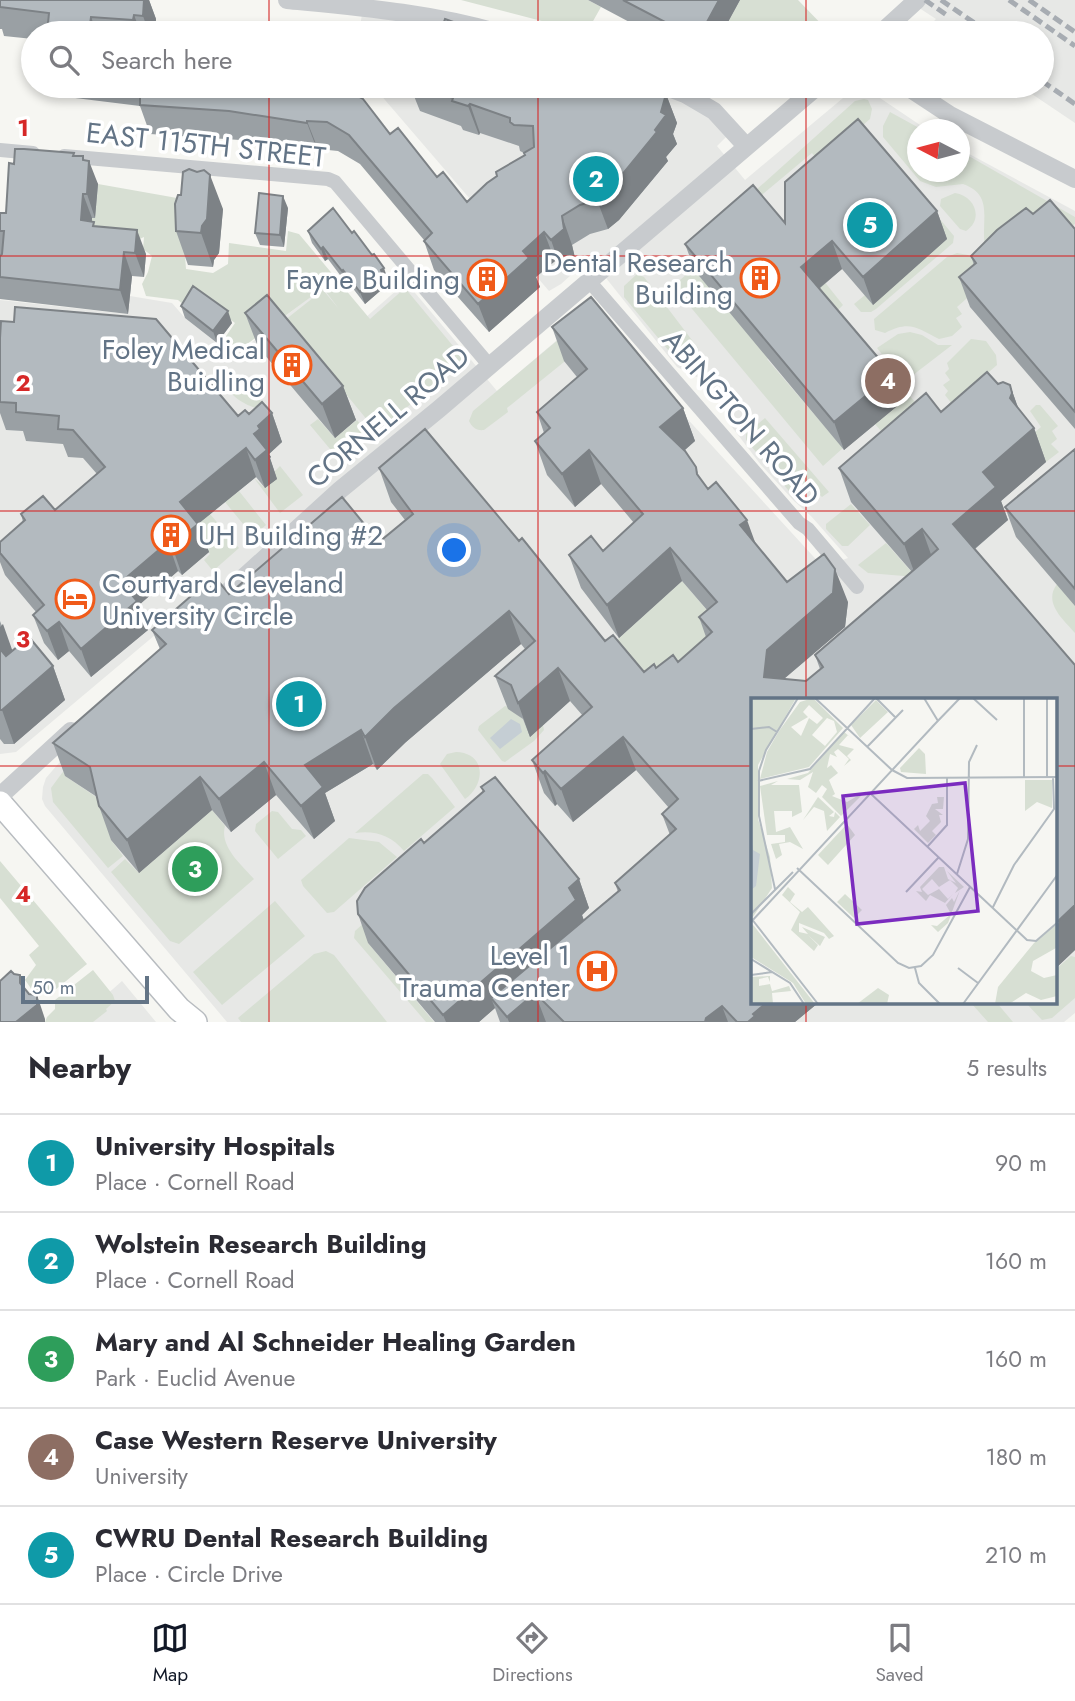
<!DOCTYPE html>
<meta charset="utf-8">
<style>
body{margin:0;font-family:Jost,sans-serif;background:#f2f2f3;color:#2b2b33}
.compass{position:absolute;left:907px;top:119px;width:63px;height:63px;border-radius:50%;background:#fff;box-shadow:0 4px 10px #0003;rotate:276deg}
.scale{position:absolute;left:21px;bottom:18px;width:128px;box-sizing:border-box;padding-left:7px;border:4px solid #637486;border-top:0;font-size:19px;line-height:24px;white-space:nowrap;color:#637486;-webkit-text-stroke:5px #fff;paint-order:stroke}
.you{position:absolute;left:455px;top:551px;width:24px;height:24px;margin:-18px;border:5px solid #fff;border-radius:50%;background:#1a73e8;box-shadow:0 0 0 10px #1a73e833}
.badge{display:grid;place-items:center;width:46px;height:46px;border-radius:50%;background:#111827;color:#fff;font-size:23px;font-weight:700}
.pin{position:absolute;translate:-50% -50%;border:4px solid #fff;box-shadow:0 2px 7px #0006}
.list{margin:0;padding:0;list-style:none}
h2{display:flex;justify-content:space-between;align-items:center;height:91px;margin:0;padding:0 28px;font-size:30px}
h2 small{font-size:23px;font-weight:400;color:#7c7c81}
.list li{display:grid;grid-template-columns:46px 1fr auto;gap:21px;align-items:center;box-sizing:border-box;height:98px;padding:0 28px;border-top:2px solid #e1e1e2}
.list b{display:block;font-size:26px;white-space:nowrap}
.list p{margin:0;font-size:23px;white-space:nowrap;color:#7c7c81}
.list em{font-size:23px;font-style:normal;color:#7c7c81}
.icon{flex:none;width:38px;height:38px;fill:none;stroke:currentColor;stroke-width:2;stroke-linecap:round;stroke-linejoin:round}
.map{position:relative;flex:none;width:1075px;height:1022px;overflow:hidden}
.search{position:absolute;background:#fff;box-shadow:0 4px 10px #0003;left:21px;right:21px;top:21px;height:77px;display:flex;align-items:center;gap:18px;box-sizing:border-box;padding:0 24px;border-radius:38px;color:#7c7c81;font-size:26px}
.sheet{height:581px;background:#fff}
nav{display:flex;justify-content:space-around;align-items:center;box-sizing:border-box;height:98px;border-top:2px solid #e1e1e2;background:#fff;font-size:19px;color:#7c7c81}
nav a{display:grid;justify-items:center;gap:4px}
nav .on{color:#111827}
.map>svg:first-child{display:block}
</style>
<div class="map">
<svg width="1075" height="1022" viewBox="0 0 1075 1022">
<rect width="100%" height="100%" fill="#f6f6f2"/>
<path fill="#e7e8e6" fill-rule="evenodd" d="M907 0H1075V123L1020 86H1042V33H941L929 26 936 19Z
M363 8 499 33H359Z
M373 86H664L731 132 717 146 745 180 855 88 871 92 926 129 918 130V172H960V149L1075 211V1013L1064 1022H227L45 806 42 799 43 787 46 778 83 735 164 663 155 635 16 752 0 754V300L128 314 130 296 172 303 185 318 218 344 238 353 323 287 357 325 406 282 497 391 583 318H595L823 567 848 558 811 516 794 501 761 465 732 427 723 405 715 395 699 378 677 367 590 258 561 284 549 291ZM753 700H1056V1003H753Z
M122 981 156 1022H73L113 989Z"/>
<path fill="#d7dfd3" d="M461 0H588L601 7 588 30 584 32Z
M740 0H798L830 33H722Z
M864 99 868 100 872 109 870 119 824 159 816 158 812 153 720 230 716 226 855 101Z
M890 112 921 129 918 130V172H960V151L1075 217V224L1063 231 987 253C977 227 998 196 963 184L936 187 920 181 883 137V126Z
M98 184 194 201 184 242 186 269 213 273 228 264 229 243 286 251 288 231 299 234 370 319 405 288 463 358 405 409 377 429 373 427 285 320 323 290 339 309 323 288 239 350 222 342 235 323 196 293 185 306 178 300 146 296 142 284 148 272 152 256 143 249 144 237 126 245 90 244 92 218 95 217Z
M955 193C975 196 984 219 966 231L960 229 940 206 941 199Z
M919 194 954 236 953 243 876 309 871 312H861L854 304 865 295 873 305Z
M765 207 843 305 830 318 767 359 843 448 823 466 673 286Z
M957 253 968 255 976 262 974 292 957 307 962 314 956 318 962 327 952 336 939 339C917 328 910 320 885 333L875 330 874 319 947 257Z
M637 274 644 277 698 348 679 363 624 297V286Z
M583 319 595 337 507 408 508 412 484 430C476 431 472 427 469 421L473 411Z
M910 332 922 335 938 345H952L904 382 877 348 898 334Z
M971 339 986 341 996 355 997 365 952 404 945 395 948 391 943 385 950 380 945 373 949 369 947 363Z
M864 343 915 402V406L882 432 875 424Z
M228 376C246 379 252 390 263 404L259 409C244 405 225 394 224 377Z
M1036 405H1040L1058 426 1052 431 1057 439 1051 444 1059 452 1046 462 1028 438 1041 427 1030 411Z
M765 418 829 492 822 497 813 488 802 498 794 497 746 440V434Z
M318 419 335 438 357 420 371 437 340 461 310 425Z
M280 466 303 495 280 513 254 478 265 488 273 473Z
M239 491 266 525 253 536 225 502Z
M161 496 210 514 239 548 213 571 204 560 210 554Z
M851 504 870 525 848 546H842L826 529V524Z
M886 543 916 577 868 573 858 565Z
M682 581 729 636 669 702 608 648Z
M1057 584 1075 605V633C1063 619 1043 603 1057 584Z
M173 672 65 776 102 801 111 840 123 856 108 868 53 802 51 788 62 773Z
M505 706 510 707 523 719 530 736 543 725 544 730 534 741 505 762 502 761 478 730 479 726Z
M456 752C486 753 486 784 465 799L440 764 447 754Z
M423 774H428L432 778 455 807 404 851C391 835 374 830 355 833Z
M212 810 225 826C219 847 243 866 254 879L179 944 170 941 111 872 125 859 139 873Z
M272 811 278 812 292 829 301 830 306 836 278 859 255 831 256 824Z
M349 838 379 842 397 857 334 912 327 913 303 886 301 880Z
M0 861 87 964 50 994H35L25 980 36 965 29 955 39 946 0 898Z
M409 882 368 943 434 1022H426L354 938 355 931Z
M275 901 305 936 222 1005 193 972Z
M326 951 334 955 387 1022H241L238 1018 314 954Z
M1071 956 1075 957V998L1052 1018 1042 1020 1026 1003H1056V969Z
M93 970 113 995 115 1001 106 1009 107 1011 93 1022H45L47 1017 55 1009V1000Z
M971 1003H997L1013 1022H988Z"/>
<path fill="#c5ced4" d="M511 719 520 724 522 732 500 749 490 738Z"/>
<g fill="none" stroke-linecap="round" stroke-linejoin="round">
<defs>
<path id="primary" d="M0 803 179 1009 195 1022"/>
</defs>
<use href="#primary" stroke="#b8bcc0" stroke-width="26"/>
<path stroke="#c8cbce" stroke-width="14" d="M0 150 33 153
M64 156 328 179 335 182 489 365
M589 281 799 523 808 529 857 587"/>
<path stroke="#c8cbce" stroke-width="18" d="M287 0C358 7 431 13 499 33
M881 33 917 0
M664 86 685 94 714 111 746 146
M906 86 950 115 1075 179
M210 608 340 490 439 409 818 86
M0 796 71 731"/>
<use href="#primary" stroke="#fff" stroke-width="23"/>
<path stroke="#a7acb2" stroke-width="5" stroke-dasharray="10 5" stroke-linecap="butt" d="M925 0 948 16
M941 0 989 33
M1009 0 1075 46
M1029 0 1075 32
M1042 81 1075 104"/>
</g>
<path fill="#9aa0a4" d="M0 0H149L156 19 155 33H33V39L4 36 2 29H0Z
M588 0H740L722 33H650Z
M53 86H313L361 98 390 134 437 177 467 202 497 176 525 156 524 153 520 151 519 146 480 133 479 135 463 130 461 126 420 111 410 86H656L658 91 666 94 677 123 673 134 677 144 666 157 668 161 619 220 608 229 590 234 572 245 575 258 561 269 555 261 536 277 540 287 489 332 434 270 424 241V240L360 164 338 151 318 149V152L240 140 150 134 140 106 59 96 58 91H55Z
M75 156 84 161 98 184 95 218H92V221L95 227 146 254 144 277 132 276 128 314 0 299V256L1 254H0V213H6L14 164Z
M288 208 284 247 260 245 255 233Z
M223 209 219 253 214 260 213 267 188 265 176 231Z
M937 211 947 239 873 305 842 269 819 289 892 374 902 402 844 450 695 271 685 244 785 223Z
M1033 214 1075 229V429L970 307 959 277 974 265 971 256Z
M308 231 388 280 385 282 387 285 365 304 348 282 346 283 328 259 325 261 312 243Z
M181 306 232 323 217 343 185 318Z
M245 313 343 386 356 420 335 438 258 347Z
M552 327 683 408 695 441 684 451 696 467 699 478 787 582 848 602 845 627 784 679 806 681 820 669 815 655 912 572 851 502 839 468 941 412 998 384 1010 385 1018 408 1034 428 1046 462 1001 501 1008 520 975 549 1075 665V950L1056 968V700H753L818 1003 795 1022H500L495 1008 479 1022H435L368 943 358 914 424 843 483 792 481 787 579 879 589 908 582 915 584 921 618 892 615 883 670 835 662 814 669 808 636 770 573 822 557 804 555 806 544 793 532 760 583 716 570 701 530 737 523 719 508 709 495 676 525 649 521 644 406 742 377 770 373 764 325 793 335 821 314 839 276 795 231 832 212 810 139 873 111 840 99 806 97 797 65 776 53 743 160 649 152 630 229 594 379 542 405 520 391 502 379 468 519 541 605 641 644 672 678 662 706 637 699 617 707 610 682 581 619 638 581 588 569 555 603 551 634 523 601 484 575 507 547 475 535 441 544 433 537 412 577 377 564 361Z
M0 338 238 416 249 414 272 413 282 442 269 454 271 457 270 458 277 479 265 488 256 477 198 524 209 552 182 575 178 571 139 605 148 630 91 677 69 651 58 660 44 643 33 615 36 612 5 575 0 562V542L23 522 21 514 55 510 97 474 83 458 68 457 63 444 26 441 23 431 6 430 0 413Z
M1075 449V606L1016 537 1005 507Z
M0 621 12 651 53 666 65 700 14 744H4L0 739Z"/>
<path fill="#7d8286" d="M144 0H149L156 19 155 33H149L143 16Z
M719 0H740L722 33H701Z
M134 15 141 33H138L133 20Z
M91 17 97 33H89Z
M656 86 663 105 666 94 677 123 673 134 677 144 666 157 668 161 619 220 608 229 597 200 655 130 654 89Z
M357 87 367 116 354 94Z
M470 104 480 133 479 135 468 106Z
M307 121 318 149V152L307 123Z
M83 156 88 171 89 161 98 184 95 218 87 194Z
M210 175 223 209 219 253 214 260 213 267 201 233Z
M83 194 92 218 90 244 81 220Z
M283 196 288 208 284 247 280 235Z
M937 211 947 239 873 305 863 277Z
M562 216 572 245 575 258 561 269 551 240Z
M137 230 146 254 144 277 135 253Z
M544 232 555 261 536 277 540 287 489 332 478 304 523 251Z
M832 241 842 269 811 295 801 267Z
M323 247 328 259 325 261 321 249Z
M124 252 132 276 128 314 120 290Z
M384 268 388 280 385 282 387 285 365 304 360 292Z
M343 270 348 282 346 283 342 271Z
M228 311 232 323 217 343 213 331Z
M892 374 902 402 844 450 834 422Z
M1010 385 1025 427 1010 398Z
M343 386 356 420 335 438 322 404Z
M683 408 695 441 672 461 660 427Z
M272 413 282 442 269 454 271 457 270 458 277 479 265 488 255 460 254 434 258 426Z
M1034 428 1046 462 1001 501 1008 520 965 557 953 524 983 472Z
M246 448 256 477 198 524 209 552 182 575 172 546 180 502Z
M589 450 601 484 575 507 562 474Z
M747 520 759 553 740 525Z
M922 529 934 563 916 577 904 544Z
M168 542 178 571 139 605 148 630 91 677 81 649 121 582Z
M670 548 682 581 619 638 607 605Z
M835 569 848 602 845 627 779 683 764 677 767 650Z
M509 611 521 644 406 742 377 770 365 737 394 708Z
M59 622 69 651 58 660 47 631Z
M3 624 15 658 0 669V627Z
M53 666 65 700 14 744 2 710Z
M558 668 570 701 530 737 518 703Z
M361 730 373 764 325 793 335 821 314 839 301 806 305 765Z
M623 737 636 770 573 822 561 789Z
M264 762 276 795 231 832 219 799Z
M545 771 557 804 555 806 543 773Z
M200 777 212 810 139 873 127 840Z
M579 879 589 908 582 915 587 929 491 998 495 1008 479 1022H446L443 1015Z
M1075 905V950L1056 968V923Z
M535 993 546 1022H509L507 1017Z
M37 995 45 1019V1022H16Z
M766 1003H818L795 1022H748L753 1014Z
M722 1006 728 1022H705L706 1018Z"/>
<path fill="#b3babf" stroke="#7d8286" stroke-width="2" d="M0 0H144L143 16 134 15 133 20 91 17 89 33H47L49 13 0 7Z
M623 0H719L701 33H686Z
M445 19 484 33H423V30L440 33Z
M140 86H313L342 89 343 86H355L357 87 354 94 363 99 390 134 398 128 437 177 443 172 467 202 487 183 497 176 496 172 525 155 524 153 534 147 533 126 514 125 510 122V118L470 104 468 106 452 101 453 98 419 86H655L654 89 666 94 661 112 666 115 655 130 657 132 608 192 597 200 580 205 562 216 564 229 551 240 544 232 523 251 529 258 478 304 424 241 432 233 349 135 327 122 307 121V123L229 111 140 105Z
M858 119 937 211 863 277 832 241 801 267 892 374 834 422 685 244 753 185 785 223V182Z
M15 149H24L74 153 73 156H83V160L89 161 87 194H83L81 220 94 222 93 226 137 230 135 253 124 252 120 290 0 277V256L2 254 4 231H0V213H6L9 163 14 164Z
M189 169 197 172 204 170 210 175 207 219 202 226 201 233 176 231 175 204 178 195H181L183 172Z
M259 193 283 196 280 235 255 233Z
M1050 200 1075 229V412L959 277 976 263 971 256 997 230 1026 208 1033 214Z
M333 208 352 233 354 231 372 255 374 254 384 268 381 270 382 273 360 292 343 270 342 271 323 247 321 249 308 231Z
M193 286 228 311 213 331 181 306Z
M267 295 343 386 322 404 245 313Z
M591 297 683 408 660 427 685 451 696 467 697 474 708 489 716 482 747 520 740 525 787 582 824 554 835 569 833 593 767 650 764 677 806 681 823 667 815 655 938 549 922 529 904 544 839 468 926 393 941 412 987 372 998 384 1003 382 1010 385 1012 393 1010 398 1034 428 983 472 996 487 953 524 1075 665V905L1056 923V700H753V1003H766L753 1014 755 1016 748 1022H737L722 1006 706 1018 705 1022H564L535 993 507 1017 491 998 620 890 615 883 676 829 662 814 678 799 623 737 561 789 545 771 543 773 532 760 592 707 558 668 518 703 511 685 495 676 535 641 509 611 394 708 365 737 361 730 305 765 323 787 301 806 264 762 219 799 200 777 127 840 99 806 90 767 53 743 166 644 152 630 214 576 229 594 342 497 379 542 413 514 379 468 425 429 519 541 522 538 605 641 613 635 644 672 654 664 656 668 673 655 678 662 712 632 699 617 717 602 670 548 607 605 569 555 591 536 603 551 643 514 589 450 562 474 535 441 550 428 537 412 587 369 552 327Z
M15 307 156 319 238 416 245 410 249 414 262 402 272 413 258 426 260 429 254 434 267 450 255 460 246 448 180 502 198 524 172 546 168 542 121 582 137 601 81 649 59 622 47 631 33 615 44 605 0 553V542L25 520 21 514 43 496 55 510 105 467 73 430 58 429 59 416 16 412V403L0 402V338L1 321 14 322Z
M1075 449V589L1005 507Z
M29 637 53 666 2 710H0V649L6 656Z
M495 777 579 879 569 888 576 900 443 1015 358 914 357 901 365 888 421 839 424 843 484 791 481 787Z
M11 971 14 974 20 975V983L29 994 37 995V1005L16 1022H0V981Z"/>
<path fill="none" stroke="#d62828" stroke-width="2" stroke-opacity="0.55" d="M269 0V33M538 0V33M806 0V33M269 86V1022M538 86V1022M806 86V700M0 256H1075M0 511H1075M0 766H753M1056 766H1075M806 1003V1022"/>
<defs>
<symbol id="building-ring" viewBox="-11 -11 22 22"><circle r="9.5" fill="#fff" stroke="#f05a19" stroke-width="1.5"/><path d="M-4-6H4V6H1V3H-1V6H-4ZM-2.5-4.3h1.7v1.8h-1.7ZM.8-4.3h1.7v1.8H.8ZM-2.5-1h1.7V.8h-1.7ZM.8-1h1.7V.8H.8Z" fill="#f05a19"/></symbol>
<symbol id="hotel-ring" viewBox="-11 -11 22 22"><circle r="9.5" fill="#fff" stroke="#f05a19" stroke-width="1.5"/><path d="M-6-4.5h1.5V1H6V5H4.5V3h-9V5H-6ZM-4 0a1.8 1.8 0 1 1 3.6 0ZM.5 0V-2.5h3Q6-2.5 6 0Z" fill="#f05a19"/></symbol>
<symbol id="hospital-ring" viewBox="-11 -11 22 22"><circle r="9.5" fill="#fff" stroke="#f05a19" stroke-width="1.5"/><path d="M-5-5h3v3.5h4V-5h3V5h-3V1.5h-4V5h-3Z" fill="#f05a19"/></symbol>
</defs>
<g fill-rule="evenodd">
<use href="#building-ring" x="738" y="256" width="44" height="44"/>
<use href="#building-ring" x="465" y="257" width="44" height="44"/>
<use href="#building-ring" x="270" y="343" width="44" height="44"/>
<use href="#building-ring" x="149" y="513" width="44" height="44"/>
<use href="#hotel-ring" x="53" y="577" width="44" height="44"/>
<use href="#hospital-ring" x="575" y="949" width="44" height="44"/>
</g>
<g text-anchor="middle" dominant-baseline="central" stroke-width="7" stroke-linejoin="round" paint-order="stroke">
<g font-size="28" fill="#637486" stroke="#fff">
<text transform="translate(206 145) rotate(6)">EAST 115TH STREET</text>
<text transform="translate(388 417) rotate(-40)">CORNELL ROAD</text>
<text transform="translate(741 418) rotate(49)">ABINGTON ROAD</text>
</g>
<g font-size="28" fill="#637486" stroke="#fff" text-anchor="end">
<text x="733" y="262">Dental Research<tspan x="733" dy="32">Building</tspan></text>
<text x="460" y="279">Fayne Building</text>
<text x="265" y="349">Foley Medical<tspan x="265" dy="32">Buidling</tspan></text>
<text x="198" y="535" text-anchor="start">UH Building #2</text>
<text x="102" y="583" text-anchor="start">Courtyard Cleveland<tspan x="102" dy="32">University Circle</tspan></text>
<text x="570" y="955">Level 1<tspan x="570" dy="32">Trauma Center</tspan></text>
</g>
</g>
<g transform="translate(751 698)">
<rect width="306" height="306" fill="#f6f6f2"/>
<path d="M0 0H45L7 67V121L19 159 21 190 0 222ZM62 0 92 30 58 69 9 81 16 54 28 33 49 4ZM58 7 72 20 66 26 58 20 50 38 40 29 57 19 52 14ZM76 20 83 23 86 34 74 48 61 37ZM125 2 137 14 109 40 100 27ZM93 34 112 49 97 37 88 47 103 51 96 58 100 62 93 68 98 61 87 51 83 54 86 59 79 56 76 70 80 67 87 75 78 82 84 96 81 98 96 104 115 93 90 118 71 99 76 91 71 87 65 95 57 89 62 74 49 82 36 81 57 75ZM168 50 174 56 175 76 150 74 149 70ZM274 82H301V110L286 104 274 113ZM27 83 20 87H48L51 114 41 119V113H23L25 134 39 129 52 151 39 144 28 146 31 157 25 161 20 146 34 144V137H16L9 88ZM67 99 83 114 78 118 83 119 84 114 89 119 76 133 73 113 63 109 52 122ZM186 99H193L192 111H184L192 117H188L190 124 181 133 185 137 177 145 163 131 167 127 169 133 179 123 175 118 181 106 187 105ZM96 126 104 137 77 167 67 157ZM188 169H193L197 181 205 185 196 173 213 189 204 195 207 190 199 182 188 189 181 181 171 191 177 197 188 191 197 201 202 196 194 205 179 197 175 203 165 193 171 194 169 189ZM37 189 44 196 39 204 51 214 57 209 83 238 78 241 73 235 48 225V234L57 236 51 229 74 239 69 248 57 237 67 247 63 253 40 232 49 214 31 197ZM209 192 197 225 187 234 180 227 186 228 200 216 195 207 201 200 203 204ZM94 196 111 212 103 220 86 204ZM0 225 3 228 64 306H55L42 285 0 259ZM306 226 305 250 282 263 280 273 293 280 306 277V298L290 302 275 295 258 306H244L247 289 283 245ZM19 278V284L17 279 8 281V288L19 286 21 293 38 288 40 293 21 295 22 306H0V279ZM127 290 138 297 136 306H106Z" fill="#d7dfd3" fill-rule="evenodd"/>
<path d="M0 139 2 152 9 156 5 188 0 192Z" fill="#c5ced4"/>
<path fill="none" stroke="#b2bac0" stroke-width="2" d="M64 0 141 72M125 0 145 20M173 0 187 23M222 0 246 22M273 0V79M296 0V79M181 29 209 0M0 31 18 29 26 34M116 49 152 12M141 72 156 80 307 79M7 83 59 71 124 0M119 95 276 242 285 243 307 224M177 148 196 127V80M46 170 147 265 158 270 170 268 182 257 219 189M206 176 217 141 218 64 226 47M24 191 8 118V73L15 52 47 0M155 194 188 159M242 209 263 167 303 111 302 79M0 216 42 174M0 220 67 306M0 224 183 27M0 261 39 285 53 306M164 270 168 285 189 306M207 270 227 285M0 277 21 274M212 306 307 176"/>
<path fill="#7b2cbf" fill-opacity="0.15" stroke="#7b2cbf" stroke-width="3.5" d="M214 85 227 213 106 226 92 98Z"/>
<rect width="306" height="306" fill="none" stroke="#637486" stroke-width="3.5"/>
</g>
<g font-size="23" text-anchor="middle" font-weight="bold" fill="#d62828" stroke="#fff" stroke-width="7" stroke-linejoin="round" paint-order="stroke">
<text x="23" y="136">1</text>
<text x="23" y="391">2</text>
<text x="23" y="647">3</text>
<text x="23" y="902">4</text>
</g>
</svg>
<svg class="compass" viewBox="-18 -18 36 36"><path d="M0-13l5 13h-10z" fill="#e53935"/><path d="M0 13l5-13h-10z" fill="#7c7c81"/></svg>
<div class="scale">50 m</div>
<div class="you"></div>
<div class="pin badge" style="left:299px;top:704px;background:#0f9aa8">1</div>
<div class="pin badge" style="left:596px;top:179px;background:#0f9aa8">2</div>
<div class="pin badge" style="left:195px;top:869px;background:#2e9e5b">3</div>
<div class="pin badge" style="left:888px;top:381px;background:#8d6e63">4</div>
<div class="pin badge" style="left:870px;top:225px;background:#0f9aa8">5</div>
<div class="search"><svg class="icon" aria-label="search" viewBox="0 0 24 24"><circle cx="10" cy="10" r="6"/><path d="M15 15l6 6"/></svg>Search here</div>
</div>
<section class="sheet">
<h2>Nearby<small>5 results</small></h2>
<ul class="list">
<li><span class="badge" style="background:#0f9aa8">1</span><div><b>University Hospitals</b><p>Place · Cornell Road</p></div><em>90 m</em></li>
<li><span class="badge" style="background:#0f9aa8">2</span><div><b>Wolstein Research Building</b><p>Place · Cornell Road</p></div><em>160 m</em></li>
<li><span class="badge" style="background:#2e9e5b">3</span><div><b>Mary and Al Schneider Healing Garden</b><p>Park · Euclid Avenue</p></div><em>160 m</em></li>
<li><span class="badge" style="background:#8d6e63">4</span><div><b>Case Western Reserve University</b><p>University</p></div><em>180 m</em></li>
<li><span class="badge" style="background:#0f9aa8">5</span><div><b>CWRU Dental Research Building</b><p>Place · Circle Drive</p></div><em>210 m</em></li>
</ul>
</section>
<nav>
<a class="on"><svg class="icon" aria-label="map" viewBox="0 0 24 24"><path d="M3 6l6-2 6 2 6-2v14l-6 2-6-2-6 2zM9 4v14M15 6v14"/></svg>Map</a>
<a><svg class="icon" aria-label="directions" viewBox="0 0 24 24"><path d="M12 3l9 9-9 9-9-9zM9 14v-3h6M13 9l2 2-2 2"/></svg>Directions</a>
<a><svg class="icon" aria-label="saved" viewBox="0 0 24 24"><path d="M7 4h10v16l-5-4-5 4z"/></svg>Saved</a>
</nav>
